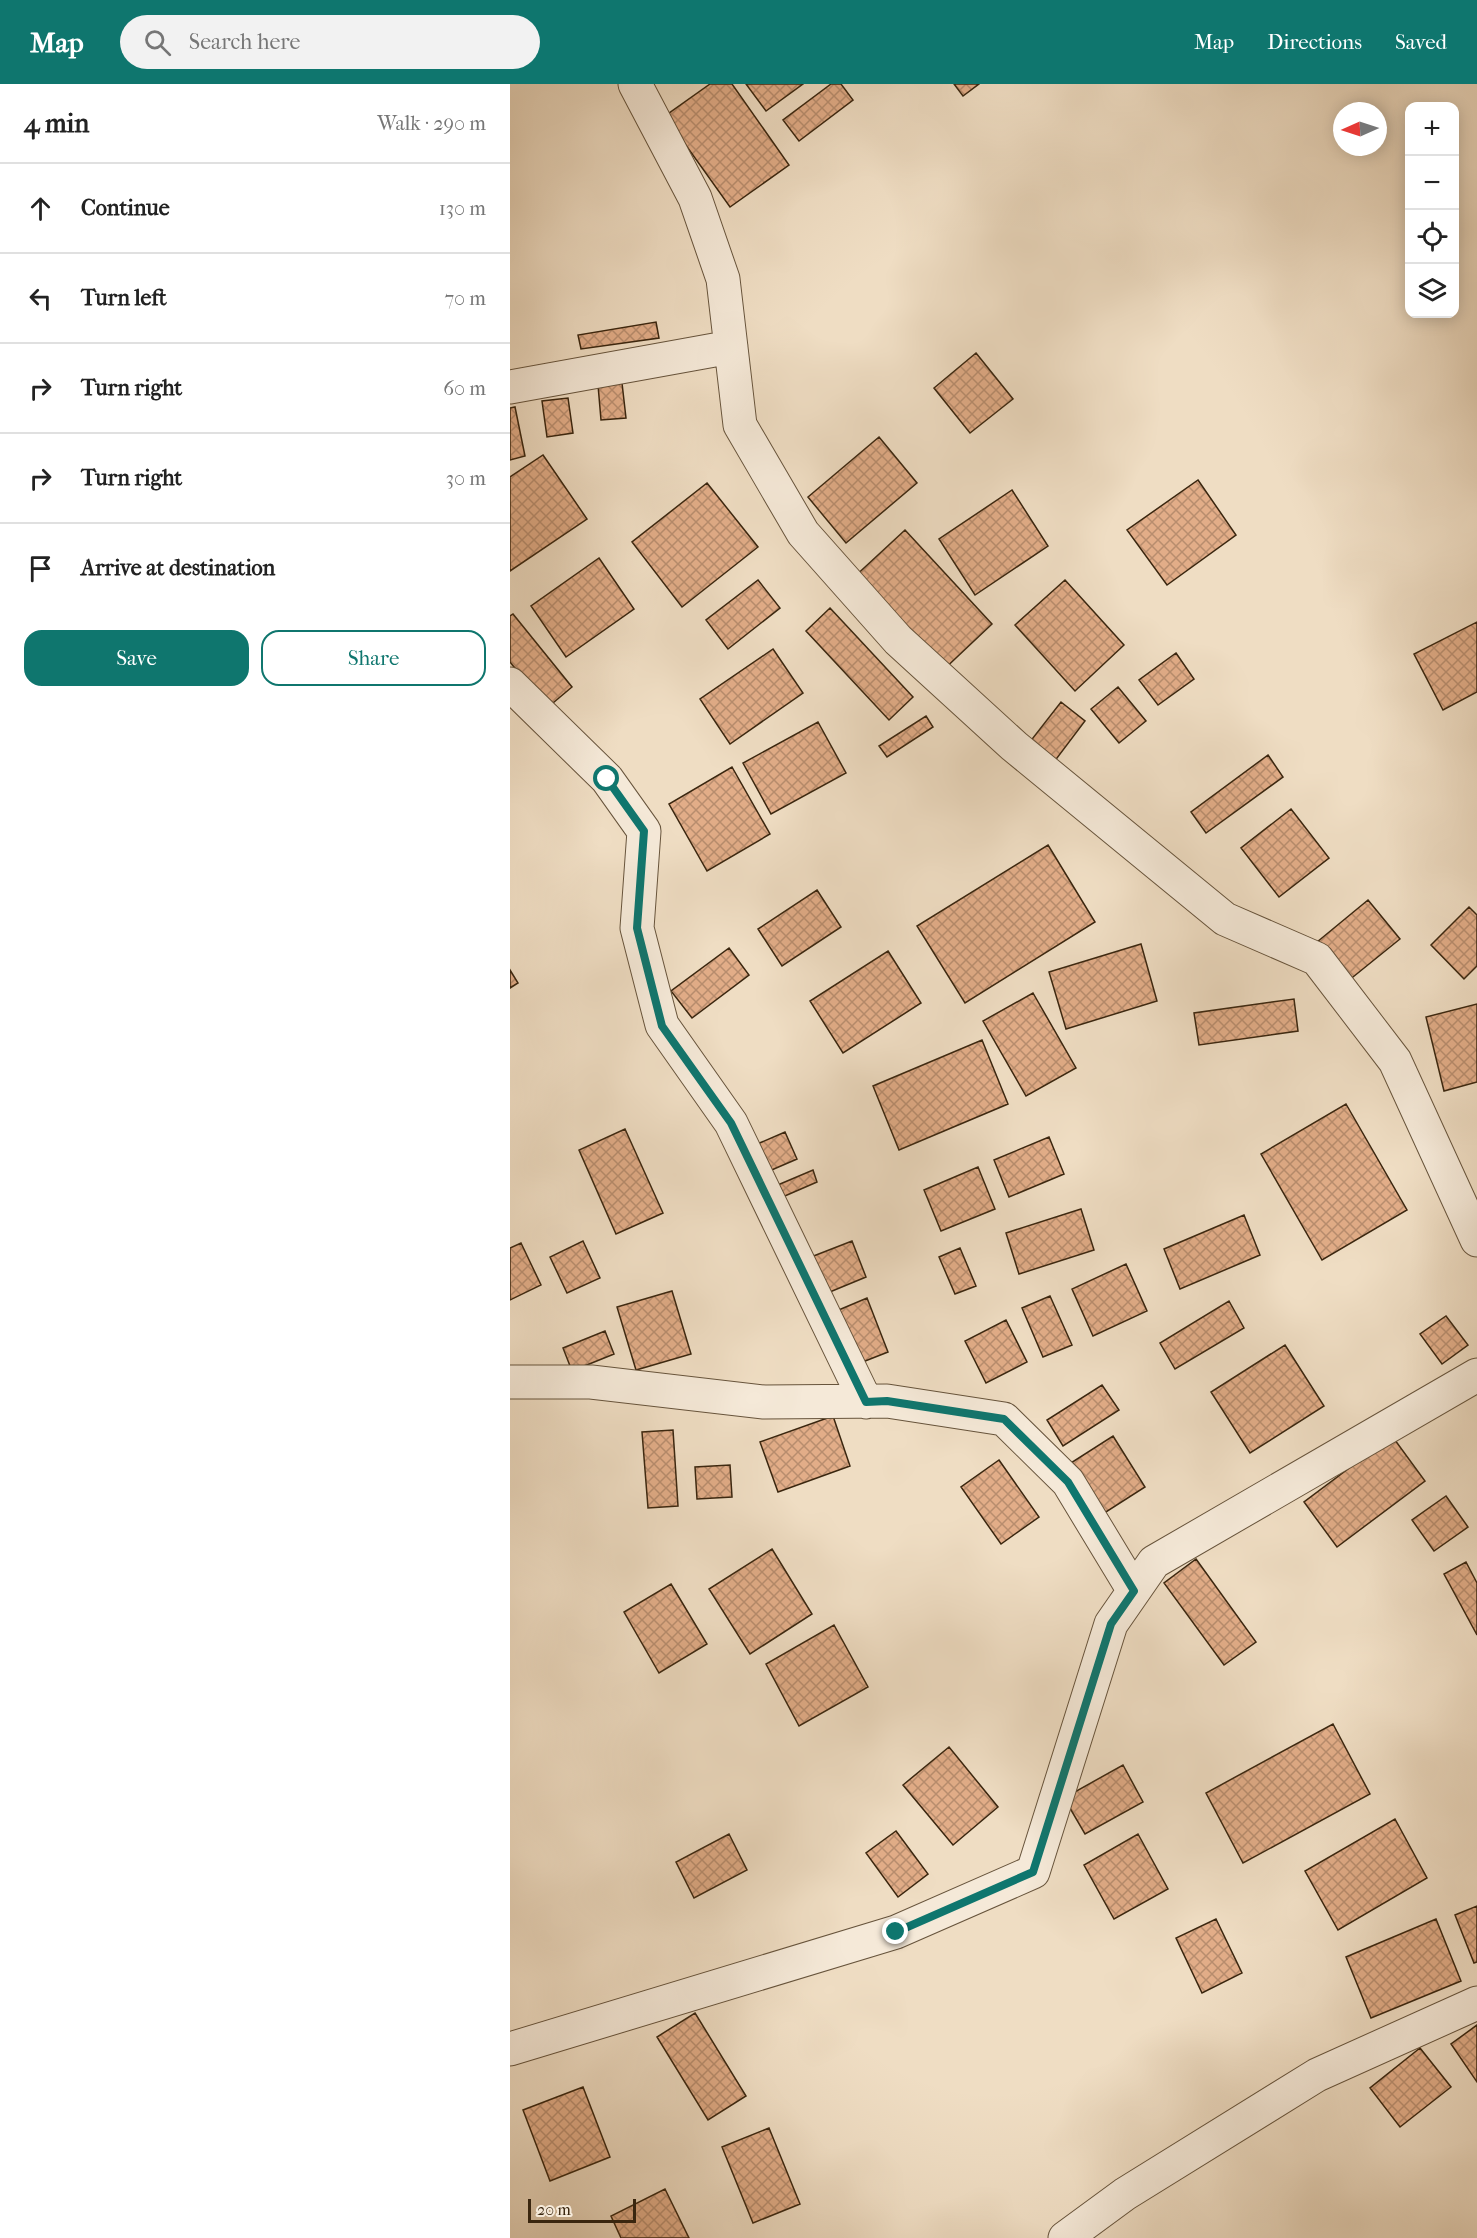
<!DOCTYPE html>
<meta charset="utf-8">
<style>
body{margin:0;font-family:"IM FELL French Canon",serif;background:#f2f2f2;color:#222}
.controls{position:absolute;right:18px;top:18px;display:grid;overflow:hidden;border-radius:12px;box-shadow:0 3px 15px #0003}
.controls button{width:54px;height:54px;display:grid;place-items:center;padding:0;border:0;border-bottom:2px solid #e0e0e0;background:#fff;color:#222;font:30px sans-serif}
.compass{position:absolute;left:823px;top:18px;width:54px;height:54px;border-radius:50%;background:#fff;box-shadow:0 3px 15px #0003;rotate:267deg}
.scale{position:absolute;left:18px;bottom:15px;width:108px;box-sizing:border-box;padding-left:6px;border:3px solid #3a260f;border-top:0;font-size:16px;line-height:21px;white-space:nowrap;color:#3a260f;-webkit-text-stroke:4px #f5e9d8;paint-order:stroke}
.stop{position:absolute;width:18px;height:18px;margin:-14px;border:4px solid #0f766e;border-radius:50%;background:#fff}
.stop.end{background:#0f766e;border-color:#fff;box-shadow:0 2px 6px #0008}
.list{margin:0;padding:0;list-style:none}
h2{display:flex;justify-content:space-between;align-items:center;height:78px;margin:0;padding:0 24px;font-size:26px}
h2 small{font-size:20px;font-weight:400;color:#767676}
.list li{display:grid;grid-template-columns:39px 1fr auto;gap:18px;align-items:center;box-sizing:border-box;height:90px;padding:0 24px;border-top:2px solid #e0e0e0}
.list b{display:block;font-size:22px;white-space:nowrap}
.list em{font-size:20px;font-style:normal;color:#767676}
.actions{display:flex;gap:12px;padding:18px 24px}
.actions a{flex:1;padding:14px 0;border:2px solid #0f766e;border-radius:18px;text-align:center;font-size:21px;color:#0f766e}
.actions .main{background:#0f766e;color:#fff}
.icon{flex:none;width:33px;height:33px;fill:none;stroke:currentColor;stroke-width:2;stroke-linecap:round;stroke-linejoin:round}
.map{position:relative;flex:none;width:967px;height:2154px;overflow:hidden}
header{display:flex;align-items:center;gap:36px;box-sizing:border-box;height:84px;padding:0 30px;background:#0f766e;color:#fff}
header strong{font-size:28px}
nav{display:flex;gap:33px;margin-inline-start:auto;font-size:21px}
.search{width:420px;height:54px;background:#f2f2f2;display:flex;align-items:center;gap:15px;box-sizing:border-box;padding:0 21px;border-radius:33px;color:#767676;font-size:22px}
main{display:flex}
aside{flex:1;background:#fff}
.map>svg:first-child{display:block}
</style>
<header>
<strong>Map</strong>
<div class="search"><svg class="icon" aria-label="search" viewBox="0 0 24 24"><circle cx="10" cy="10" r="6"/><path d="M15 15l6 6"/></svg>Search here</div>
<nav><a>Map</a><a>Directions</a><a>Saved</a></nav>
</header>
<main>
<aside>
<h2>4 min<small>Walk · 290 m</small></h2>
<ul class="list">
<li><svg class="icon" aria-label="ahead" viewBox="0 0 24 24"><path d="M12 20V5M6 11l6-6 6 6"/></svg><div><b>Continue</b></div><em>130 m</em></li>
<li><svg class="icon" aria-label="left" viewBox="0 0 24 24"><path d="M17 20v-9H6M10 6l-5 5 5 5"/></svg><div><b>Turn left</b></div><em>70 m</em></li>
<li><svg class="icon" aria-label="right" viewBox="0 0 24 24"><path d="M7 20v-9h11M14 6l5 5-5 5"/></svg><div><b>Turn right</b></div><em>60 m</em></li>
<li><svg class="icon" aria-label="right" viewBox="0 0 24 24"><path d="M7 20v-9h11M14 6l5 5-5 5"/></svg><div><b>Turn right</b></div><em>30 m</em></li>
<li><svg class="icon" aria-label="arrive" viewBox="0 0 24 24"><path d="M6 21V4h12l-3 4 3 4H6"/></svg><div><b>Arrive at destination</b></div></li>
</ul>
<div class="actions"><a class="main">Save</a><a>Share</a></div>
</aside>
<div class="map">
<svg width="967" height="2154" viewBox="0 0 967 2154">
<defs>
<pattern id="building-cross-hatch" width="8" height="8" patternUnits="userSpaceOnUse" patternTransform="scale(1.5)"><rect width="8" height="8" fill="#e2ad88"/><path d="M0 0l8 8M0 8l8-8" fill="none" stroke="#b88d6e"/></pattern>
</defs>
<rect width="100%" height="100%" fill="#efddc3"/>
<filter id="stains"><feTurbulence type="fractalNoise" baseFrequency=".00333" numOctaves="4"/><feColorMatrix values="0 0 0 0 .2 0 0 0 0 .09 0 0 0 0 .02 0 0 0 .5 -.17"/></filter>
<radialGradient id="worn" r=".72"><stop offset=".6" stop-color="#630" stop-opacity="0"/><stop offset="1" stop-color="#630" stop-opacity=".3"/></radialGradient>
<path fill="url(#building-cross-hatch)" stroke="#3a260f" stroke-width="1.5" d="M200 0H222L279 81 220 123 155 32Z
M236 0H293L256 27Z
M321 0H331L343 16 289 57 273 36Z
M444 0H469L453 12Z
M146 238 149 254 71 265 68 251Z
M466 269 503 315 460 349 424 304Z
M112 299 116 334 91 336 88 301Z
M58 314 63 349 37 353 32 317Z
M5 323 15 372 0 376V324Z
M369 353 407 399 336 459 298 413Z
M33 371 77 435 0 487V393Z
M688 396 726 451 657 501 617 446Z
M197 399 248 463 172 523 122 458Z
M502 406 538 462 465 511 429 455Z
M395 446 482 540 428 591 341 496Z
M89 474 124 525 56 573 21 522Z
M248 496 270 524 218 565 196 536Z
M555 496 614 561 565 607 505 541Z
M320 524 403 613 379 636 296 547Z
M3 530 62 603 37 624 0 578V532Z
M967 538V608L933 626 904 570Z
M263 565 293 609 220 660 190 615Z
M666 569 684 595 648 621 629 596Z
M608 603 636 637 609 659 581 625Z
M551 618 575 637 544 678 519 659Z
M416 632 423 643 377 673 369 662Z
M308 638 336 689 261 730 233 679Z
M758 671 773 693 696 749 681 728Z
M222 683 260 750 197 787 159 720Z
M781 725 819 774 769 813 731 764Z
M538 761 585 838 455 919 407 842Z
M307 806 331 843 272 882 248 845Z
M858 816 890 855 838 897 807 858Z
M959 823 967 831V882L954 895 921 861Z
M631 860 647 917 556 945 539 888Z
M219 864 239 891 182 934 161 907Z
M378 867 411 919 333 969 300 917Z
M0 886 8 899 0 904Z
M523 909 566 984 516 1012 473 937Z
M784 915 788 947 689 961 684 929Z
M967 920V998L934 1007 916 933Z
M472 956 498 1020 389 1066 363 1002Z
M836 1020 897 1126 812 1176 751 1070Z
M115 1045 153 1129 106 1150 69 1066Z
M275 1048 287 1075 257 1088 245 1061Z
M539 1053 554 1090 499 1113 484 1076Z
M468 1083 485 1125 431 1147 414 1106Z
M303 1086 307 1098 261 1118 256 1106Z
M571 1125 584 1166 509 1190 496 1149Z
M734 1131 750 1171 670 1205 654 1165Z
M73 1157 90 1194 57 1209 40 1173Z
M342 1157 356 1193 315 1210 301 1173Z
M11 1159 31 1201 0 1216V1164Z
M450 1164 466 1202 445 1210 429 1173Z
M616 1180 637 1227 583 1252 562 1205Z
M162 1207 181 1270 126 1286 107 1223Z
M540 1212 562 1261 533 1273 512 1224Z
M357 1214 378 1268 345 1281 324 1228Z
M719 1217 734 1244 665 1285 650 1259Z
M936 1232 958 1261 932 1280 910 1250Z
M496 1236 517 1278 476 1299 455 1257Z
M95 1247 104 1270 62 1287 53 1264Z
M775 1261 814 1322 740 1369 701 1308Z
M592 1301 609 1326 553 1362 537 1336Z
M323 1332 340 1382 268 1408 250 1358Z
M163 1346 168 1422 138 1424 132 1348Z
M603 1352 635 1403 585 1435 553 1384Z
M882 1352 915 1397 827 1463 794 1418Z
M489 1376 529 1433 491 1460 451 1403Z
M220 1381 222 1413 187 1415 185 1383Z
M936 1412 958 1443 924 1467 902 1436Z
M262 1465 302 1530 240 1570 199 1505Z
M686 1475 746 1558 714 1581 654 1499Z
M956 1478 967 1499V1551L934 1490Z
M161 1500 197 1560 149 1589 114 1528Z
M324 1541 358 1603 289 1642 256 1580Z
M823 1640 860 1710 733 1779 696 1709Z
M439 1663 488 1723 443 1761 393 1701Z
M613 1681 633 1718 575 1750 554 1714Z
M885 1735 917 1794 828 1846 795 1787Z
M386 1747 418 1790 388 1813 356 1769Z
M219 1750 237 1786 184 1814 166 1778Z
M628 1750 658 1805 604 1835 574 1781Z
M967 1822V1878L964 1879 945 1831Z
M706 1835 732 1889 692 1909 666 1854Z
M926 1835 951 1897 861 1934 836 1873Z
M185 1929 236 2012 198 2036 147 1953Z
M967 1941V1998L941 1960Z
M910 1964 941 2003 890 2043 860 2004Z
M73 2003 100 2073 40 2097 13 2026Z
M259 2044 290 2120 243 2139 212 2063Z
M155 2105 179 2154H111L101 2132Z"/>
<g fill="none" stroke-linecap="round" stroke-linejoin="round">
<defs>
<path id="street" d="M125 0 185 114 213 195 230 341 293 449 388 556 504 662 715 835 807 875 885 977 967 1156
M0 303 221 263
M0 600 97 695 134 747 127 844 152 941 221 1039 356 1318
M0 1298H81L254 1318 377 1317 494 1335 558 1398 624 1507
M0 1965 386 1848 523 1788 601 1540 644 1478 967 1291
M555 2154 615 2110 807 1991 967 1919"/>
</defs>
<use href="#street" stroke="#67543c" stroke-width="35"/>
<use href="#street" stroke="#f5e9d8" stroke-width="33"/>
</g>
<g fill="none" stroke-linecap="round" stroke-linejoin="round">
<path stroke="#0f766e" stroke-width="8" d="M97 695 134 747 127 844 152 942 221 1039 356 1318 377 1317 494 1335 558 1398 624 1507 601 1540 523 1788 386 1848"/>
</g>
<rect width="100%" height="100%" filter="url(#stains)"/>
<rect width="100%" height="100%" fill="url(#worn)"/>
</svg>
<div class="controls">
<button>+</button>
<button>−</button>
<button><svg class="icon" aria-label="locate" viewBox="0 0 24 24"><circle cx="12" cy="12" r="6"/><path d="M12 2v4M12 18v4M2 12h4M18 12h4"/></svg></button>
<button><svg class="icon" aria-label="layers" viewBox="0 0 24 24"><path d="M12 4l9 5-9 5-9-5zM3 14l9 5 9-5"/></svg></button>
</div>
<svg class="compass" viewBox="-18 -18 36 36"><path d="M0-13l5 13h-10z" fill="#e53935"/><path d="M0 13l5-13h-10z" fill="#767676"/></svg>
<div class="scale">20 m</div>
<div class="stop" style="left:97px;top:695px"></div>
<div class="stop end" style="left:386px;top:1848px"></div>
</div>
</main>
